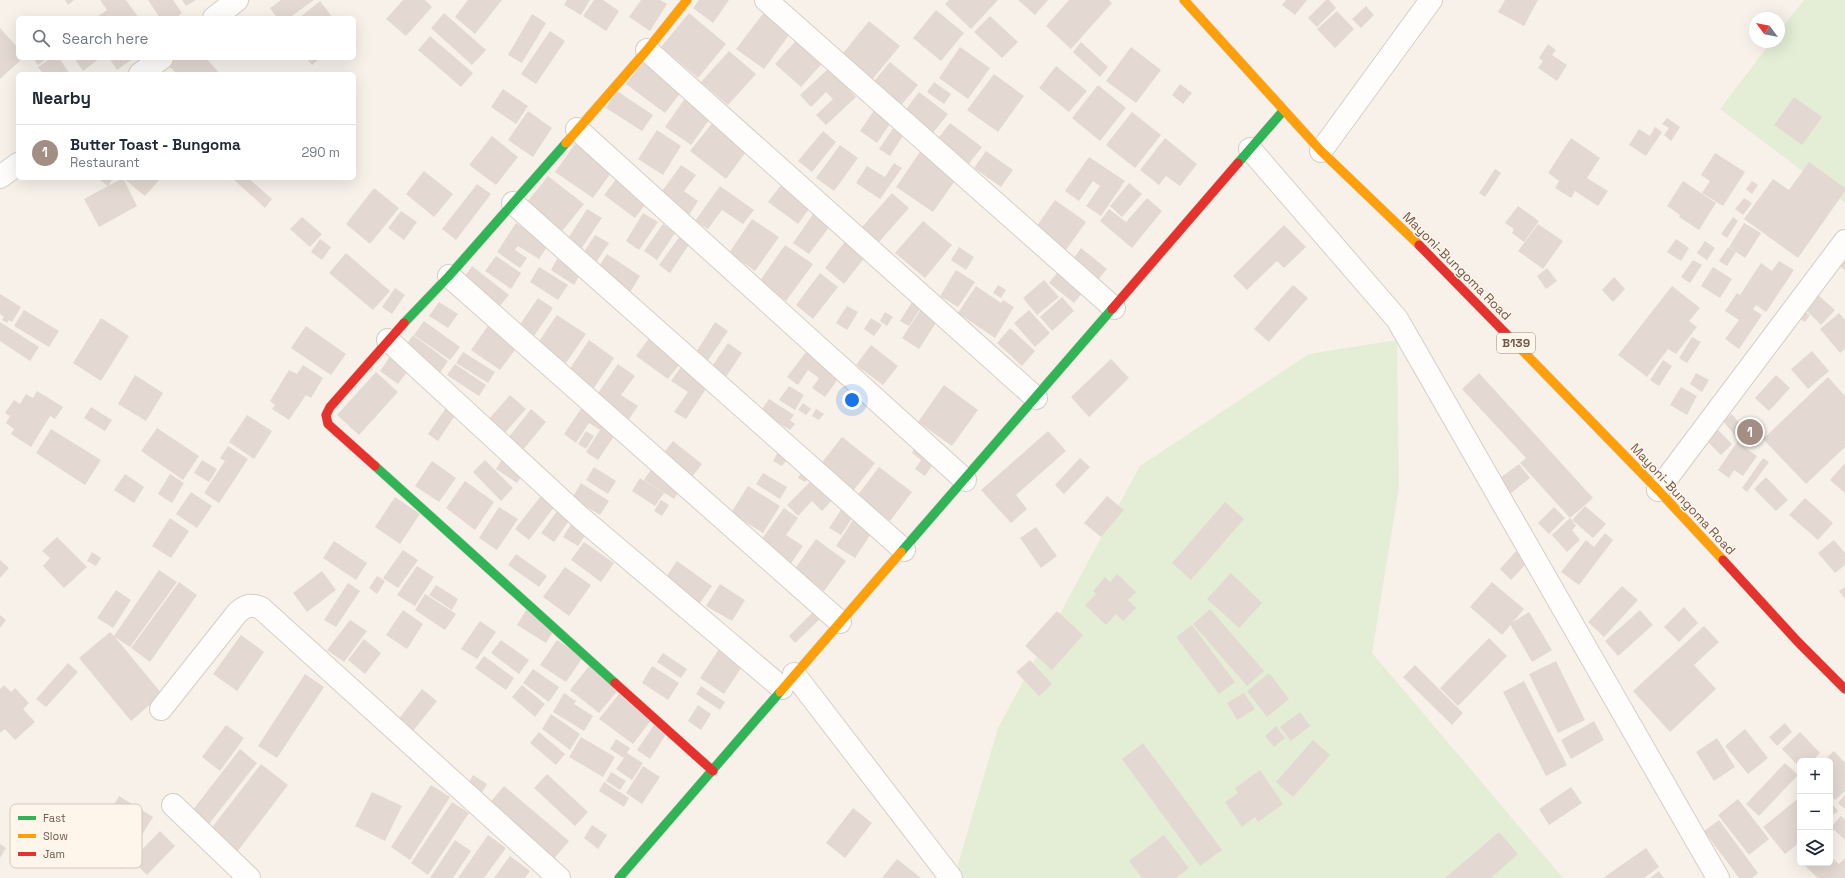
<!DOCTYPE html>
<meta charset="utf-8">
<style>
body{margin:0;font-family:"Space Grotesk",sans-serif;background:#f2f2f3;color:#1f2937}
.controls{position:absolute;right:12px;bottom:12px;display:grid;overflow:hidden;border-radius:6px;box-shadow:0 4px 16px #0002}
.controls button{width:36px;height:36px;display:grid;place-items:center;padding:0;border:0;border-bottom:1px solid #e0e1e3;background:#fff;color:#1f2937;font:20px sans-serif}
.compass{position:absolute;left:1749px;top:12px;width:36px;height:36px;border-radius:50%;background:#fff;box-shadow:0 4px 16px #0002;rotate:302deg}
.you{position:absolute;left:852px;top:400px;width:14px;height:14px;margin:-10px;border:3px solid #fff;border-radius:50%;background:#1a73e8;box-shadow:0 0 0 6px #1a73e833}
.badge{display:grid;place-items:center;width:26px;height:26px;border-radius:50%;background:#a28e83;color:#fff;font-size:13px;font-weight:700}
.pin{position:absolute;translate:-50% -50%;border:2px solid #fff;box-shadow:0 1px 4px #0006}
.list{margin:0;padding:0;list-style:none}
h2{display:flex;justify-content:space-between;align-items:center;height:52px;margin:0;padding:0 16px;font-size:17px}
h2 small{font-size:13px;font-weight:400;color:#747a83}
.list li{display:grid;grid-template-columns:26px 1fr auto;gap:12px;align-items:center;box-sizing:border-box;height:56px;padding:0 16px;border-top:1px solid #e0e1e3}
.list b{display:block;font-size:15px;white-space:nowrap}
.list p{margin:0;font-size:13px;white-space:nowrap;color:#747a83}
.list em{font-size:13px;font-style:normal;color:#747a83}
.icon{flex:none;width:22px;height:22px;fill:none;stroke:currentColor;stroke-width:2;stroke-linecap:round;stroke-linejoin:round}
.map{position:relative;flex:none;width:1845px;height:878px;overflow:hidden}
.search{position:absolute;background:#fff;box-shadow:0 4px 16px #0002;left:16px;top:16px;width:340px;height:44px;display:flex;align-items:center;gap:10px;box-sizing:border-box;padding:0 14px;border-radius:6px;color:#747a83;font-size:15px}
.panel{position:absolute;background:#fff;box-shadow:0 4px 16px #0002;left:16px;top:72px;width:340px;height:108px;border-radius:6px}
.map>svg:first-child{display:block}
</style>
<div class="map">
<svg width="1845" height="878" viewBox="0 0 1845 878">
<rect width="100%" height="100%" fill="#f7f1ea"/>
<path fill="#e4edd5" d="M1804 0H1845V203L1720 109 1771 42H1779V32Z
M1397 340 1399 487 1372 653 1563 878H954L998 728 1140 466 1309 354Z"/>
<path fill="#e3d9d2" d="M65 0H74L68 5Z
M100 0H126L139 18H95L107 10Z
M148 0H173L182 13 176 18H160Z
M182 0H196L186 6Z
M281 0H314L289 18H277L270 8Z
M403 0H425L432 7 406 36 386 19Z
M468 0H502L475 34 455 17Z
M567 0H590L581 15 564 5Z
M594 0H603L619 11 606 31 583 16Z
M641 0H660L667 4 650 31 629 17Z
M699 0H729L713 23 693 8Z
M949 0H998L971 29 945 4Z
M1018 0H1048L1035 15Z
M1069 0H1109L1112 3 1071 49 1046 26Z
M1286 0H1307L1295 15 1282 5Z
M1326 0H1329L1336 8 1317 27 1308 18Z
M1505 0H1538L1524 26 1498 12Z
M320 1 333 18H299Z
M1366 6 1374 15 1361 28 1352 19Z
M936 10 964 33 941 61 913 38Z
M765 11 792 31 764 69 736 49Z
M1337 11 1354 29 1335 48 1317 29Z
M444 13 486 50 472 65 431 28Z
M689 13 726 44 698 78 661 47Z
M532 14 546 23 522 63 508 55Z
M990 16 1018 42 1002 58 974 32Z
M869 21 900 46 870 82 840 57Z
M0 28 18 48V58H23L0 79Z
M550 31 565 41 536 84 521 74Z
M430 36 473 73 461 87 418 50Z
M800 36 826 59 801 87 775 64Z
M1081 42 1108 67 1100 77 1073 52Z
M1548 44 1556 50 1552 55 1567 65 1557 81 1538 68 1543 61 1539 58Z
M960 47 990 68 968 99 939 78Z
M1131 47 1161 70 1136 103 1106 81Z
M729 51 756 74 728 105 701 82Z
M33 58H48L38 65Z
M51 58H59L70 74H43L38 67Z
M74 58H100L83 71Z
M109 58H134L117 70Z
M176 58H206L220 74H177L168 65Z
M306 58H320L312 65Z
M643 62 681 92 665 113 626 84Z
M890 62 918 85 898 109 870 86Z
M1056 66 1087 91 1069 112 1039 88Z
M829 68 856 97 826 125 816 115 833 99 826 92 811 107 800 95Z
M994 74 1024 96 998 132 967 110Z
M934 82 951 94 944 104 927 92Z
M1180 84 1192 93 1183 104 1172 95Z
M1098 85 1126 108 1100 141 1072 118Z
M503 89 528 106 516 124 491 107Z
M617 91 653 115 642 131 606 108Z
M919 92 948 114 929 138 901 116Z
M686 97 712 116 691 145 665 127Z
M1794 97 1822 117 1802 145 1774 125Z
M877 106 894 118 877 143 860 131Z
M528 111 552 128 533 157 508 140Z
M1132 112 1161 135 1135 168 1106 145Z
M1667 118 1680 127 1671 141 1664 135 1669 128 1662 124Z
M713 122 748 149 726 179 690 151Z
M950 123 982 147 967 166 935 142Z
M894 127 904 134 890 156 879 149Z
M1655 127 1662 132 1646 156 1629 145 1639 129 1650 136Z
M657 130 681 146 663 175 638 159Z
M823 131 836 142 812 172 798 161Z
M492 136 518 157 496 185 469 165Z
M1165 138 1197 164 1180 186 1166 176 1159 185 1140 170Z
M1571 138 1600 158 1587 178 1608 191 1598 206 1575 191 1571 198 1555 188 1559 181 1548 173Z
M575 144 613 170 593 198 555 172Z
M840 145 858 158 834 191 816 178Z
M922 149 959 175 933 212 896 187Z
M986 151 1013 170 1001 187 974 168Z
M1715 153 1745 172 1723 206 1702 193 1710 181 1701 175Z
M1089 157 1125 181 1101 216 1086 206 1100 186 1093 181 1079 201 1065 191Z
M1809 162 1845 188V191L1798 258 1744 219 1773 179 1789 190Z
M894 163 902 168 880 199 856 183 867 166 885 177Z
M681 165 696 175 684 191 698 201 689 215 660 194Z
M1495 169 1501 173 1485 197 1479 193Z
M424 171 453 194 434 217 406 194Z
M548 176 584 204 559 235 523 207Z
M102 178H113L108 186 100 180Z
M123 178H161L145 196Z
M123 178 137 206 99 227 84 199Z
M232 178H248L272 199 265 208Z
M617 178 648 201 635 218 604 195Z
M784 181 814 202 798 224 768 202Z
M1683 181 1716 203 1699 230 1679 217 1680 215 1667 206Z
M1752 181 1758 185 1752 194 1746 189Z
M1129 183 1142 194 1122 217 1110 206Z
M477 184 491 194 456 240 442 229Z
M720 186 754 210 743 224 722 210 708 229 695 221Z
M374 188 399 208 370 244 346 224Z
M892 193 909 208 879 242 862 227Z
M1147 198 1162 211 1132 248 1100 221 1109 209 1126 222Z
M1744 198 1752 203 1743 215 1735 209Z
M1055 200 1086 222 1063 254 1032 233Z
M1518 206 1539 221 1524 242 1512 233 1514 229 1505 223Z
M587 209 602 218 579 252 565 243Z
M816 210 833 222 809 254 793 243Z
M401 211 417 222 404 240 388 228Z
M643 213 658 222 639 250 626 241Z
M302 217 322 234 310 247 290 229Z
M1733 217 1738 221 1727 238 1721 234Z
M752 219 779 237 755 271 729 253Z
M923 221 952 245 925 278 895 253Z
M516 223 549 244 539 259 518 246 515 250 527 258 520 268 497 252Z
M1744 223 1761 233 1745 258 1729 247Z
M663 224 675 233 657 260 644 251Z
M1538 224 1563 241 1543 269 1518 251Z
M1284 225 1306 247 1284 268 1277 261 1247 290 1233 276Z
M595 235 609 243 595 264 582 255Z
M680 236 690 243 670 273 659 265Z
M849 236 869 252 844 284 825 268Z
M320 239 331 247 322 260 311 252Z
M1676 239 1689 248 1681 261 1667 252Z
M1705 241 1715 248 1707 260 1697 253Z
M785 245 813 264 786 301 759 282Z
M959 247 974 257 966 270 951 260Z
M1728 247 1736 252 1727 266 1719 261Z
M1081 248 1107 269 1096 282 1071 262Z
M346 253 390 291 373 310 329 273Z
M607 254 640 276 629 294 595 272Z
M496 256 521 273 511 289 485 271Z
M557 259 581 273 574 285 551 270Z
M1845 259V270L1840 267Z
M1693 260 1702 265 1690 283 1681 277Z
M1779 261 1794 270 1766 312 1756 305 1753 309 1762 315 1739 349 1725 339 1739 320 1725 311 1737 293 1740 295 1761 263 1772 271Z
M472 266 509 295 499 307 463 279Z
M539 267 568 285 558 300 530 282Z
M1713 267 1732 279 1720 298 1701 286Z
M1547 268 1557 281 1546 289 1537 276Z
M956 270 975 282 958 307 940 296Z
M820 273 838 287 813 319 796 305Z
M1057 273 1083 292 1074 303 1049 283Z
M1614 277 1625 289 1613 302 1602 290Z
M1044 280 1059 297 1037 315 1023 298Z
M998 285 1006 290 1001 298 993 293Z
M1293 285 1308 298 1269 342 1254 329Z
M976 286 1001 303 1003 300 1014 307 995 338 958 313Z
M1672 286 1700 308 1689 321 1697 327 1676 354 1668 349 1647 377 1618 355Z
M395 288 405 295 392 314 382 307Z
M0 294 21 307 12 322 9 320 7 323 2 320 4 317 0 314Z
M1817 294 1835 310 1821 325 1804 308Z
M1062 297 1074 311 1052 331 1040 317Z
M538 298 553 308 534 336 519 326Z
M914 299 923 304 909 326 900 321Z
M439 302 458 314 448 328 429 316Z
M847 306 858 312 847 330 836 323Z
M923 306 939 318 919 349 902 338Z
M24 310 59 331 49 347 14 326Z
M1029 310 1050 333 1035 347 1014 323Z
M1803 310 1810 315 1805 322 1798 317Z
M885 312 893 317 887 326 880 321Z
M1839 313 1845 320V349L1840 353 1820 329Z
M557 315 586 334 566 363 537 344Z
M101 318 129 336 101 381 73 363Z
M871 318 882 325 874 336 864 329Z
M492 320 521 342 500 370 471 350Z
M424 321 460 347 450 360 414 335Z
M0 322 39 347 30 361 0 341Z
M715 322 728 331 707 362 695 354Z
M306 326 346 354 331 375 291 348Z
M1010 328 1035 351 1022 366 997 343Z
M413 335 448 361 439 374 404 348Z
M650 337 682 361 668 379 636 356Z
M1692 337 1701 342 1687 363 1679 358Z
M589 340 614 358 594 388 569 370Z
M728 343 742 353 726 377 711 368Z
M871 345 898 366 883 385 856 365Z
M809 348 843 372 825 397 812 388 819 378 808 370 798 385 787 377Z
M394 351 413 364 398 384 380 371Z
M1812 351 1829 371 1808 389 1791 369Z
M463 352 495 372 488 383 456 363Z
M1111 359 1129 378 1089 417 1071 397Z
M1663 360 1672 366 1659 386 1650 380Z
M455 364 486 385 479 396 447 375Z
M618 364 635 376 621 395 638 406 629 419 596 396Z
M303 365 323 378 311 398 306 395 289 420 272 409 275 405 270 401 289 370 297 374Z
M681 367 709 384 686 419 674 412 688 392 671 381Z
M376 372 398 392 359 435 337 415Z
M1479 373 1593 498 1570 518 1520 463 1526 458 1462 389Z
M1696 373 1709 380 1702 392 1690 384Z
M135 375 163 393 146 421 118 404Z
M1776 375 1790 388 1769 411 1755 398Z
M1828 377 1845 396V447L1806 484 1763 439Z
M944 385 978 410 952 446 918 422Z
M789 386 804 395 795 410 779 400Z
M1681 387 1697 396 1687 415 1670 405Z
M37 391 63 407 55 419 50 416 31 447 11 434 14 429 6 423 10 416 5 413 14 400 20 404 26 394 33 398Z
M510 395 526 409 503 435 488 420Z
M769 399 794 415 790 420 795 424 790 430 760 412Z
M585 403 619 429 598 460 586 452 600 430 589 423 576 443 564 434Z
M803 403 811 409 806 415 798 410Z
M448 405 458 411 438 441 428 434Z
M91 407 112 420 105 431 84 418Z
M531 409 546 422 522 451 508 438Z
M816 409 824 414 819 420 812 416Z
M1732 414 1746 431 1737 438 1723 421Z
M247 415 272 431 254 459 229 442Z
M157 428 199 456 183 480 141 451Z
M51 429 101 460 85 485 36 453Z
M1717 429 1732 444 1721 455 1706 440Z
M586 431 594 436 586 449 578 444Z
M1048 431 1066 451 1016 495 1027 509 1011 523 981 490Z
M842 437 875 463 853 491 820 465Z
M673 441 702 464 692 477 663 454Z
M1737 442 1757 456 1743 476 1734 470 1729 478 1718 470Z
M917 443 938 457 925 476 915 469 921 460 912 453Z
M228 446 248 459 219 503 204 493 225 461 220 458Z
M780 449 790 455 782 466 773 461Z
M504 456 526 470 517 483 496 469Z
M1080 458 1090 467 1064 494 1055 485Z
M1763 458 1769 462 1747 492 1742 488Z
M202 460 217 469 209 482 194 473Z
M485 460 513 488 501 501 473 472Z
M432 461 456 478 439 502 415 486Z
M1845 463V493L1830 480Z
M1519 464 1530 478 1511 493 1500 478Z
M654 465 683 485 674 499 644 480Z
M594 467 616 481 608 494 586 480Z
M879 467 912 492 890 521 857 496Z
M803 469 811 474 805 482 798 478Z
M763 473 787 487 780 499 756 484Z
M125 474 144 487 134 503 114 490Z
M170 474 184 483 172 503 158 494Z
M1766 477 1788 500 1776 511 1754 489Z
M640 478 664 493 655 506 632 491Z
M814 478 834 498 822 511 812 501 798 516 787 505Z
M465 481 494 502 475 530 446 508Z
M581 483 609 501 600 515 572 498Z
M748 486 780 506 763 533 731 513Z
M191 492 212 506 197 528 176 514Z
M544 492 558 502 529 540 515 529Z
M1107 496 1124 510 1101 537 1084 523Z
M395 497 420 514 400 544 375 527Z
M1805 498 1833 523 1818 540 1789 515Z
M661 500 669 505 662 516 654 511Z
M1225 502 1244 519 1191 580 1172 563Z
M844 505 856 512 841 535 829 528Z
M1585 506 1606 524 1593 538 1572 520Z
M499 507 518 519 497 550 479 538Z
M560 507 573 515 554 542 541 533Z
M1554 507 1565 518 1549 534 1538 523Z
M784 508 798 518 786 535 803 546 790 565 759 543Z
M855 517 874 529 855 558 836 546Z
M170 518 189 531 171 558 152 546Z
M575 518 590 528 578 546 563 537Z
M1570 518 1576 526 1572 530 1580 540 1567 552 1552 535Z
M1036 527 1057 556 1041 568 1020 538Z
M1605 533 1613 540 1579 585 1561 572 1586 540 1594 547Z
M57 537 87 567 64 588 43 566 50 558 42 551Z
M816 539 846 561 824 591 794 570Z
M1834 540 1845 553V565L1835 573 1818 553Z
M334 541 367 563 356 580 323 558Z
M584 542 614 563 601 582 571 560Z
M403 550 418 560 398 588 383 578Z
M1516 551 1528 562 1511 580 1500 569Z
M92 552 101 558 96 566 87 561Z
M516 554 547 576 539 587 508 565Z
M0 560 9 568 0 578Z
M677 561 712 586 697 607 662 583Z
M417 566 434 577 415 606 397 595Z
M565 567 591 585 569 616 543 597Z
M159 570 177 582 130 647 115 637 162 694 131 721 79 658 110 632 114 636Z
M322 571 336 590 307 612 293 593Z
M1231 573 1262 603 1239 628 1207 599Z
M1117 574 1136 592 1128 600 1136 608 1123 621 1116 614 1106 625 1085 605 1096 594 1093 591 1105 577 1110 582Z
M377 576 385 581 377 594 369 588Z
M179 582 197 595 150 662 131 648Z
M1492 582 1524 609 1502 635 1470 607Z
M348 583 360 591 336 627 324 620Z
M720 584 745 600 732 621 706 606Z
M436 585 458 599 452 610 429 595Z
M1622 586 1638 600 1604 637 1588 622Z
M1845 587V599L1839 591Z
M116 590 131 600 113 628 97 618Z
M425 594 456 614 445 630 415 610Z
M528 607 555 629 546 643 517 625Z
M1684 607 1698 623 1679 642 1664 627Z
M1210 609 1264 671 1247 686 1193 624Z
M403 610 423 624 407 649 386 635Z
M815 610 822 617 795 643 789 636Z
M1640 610 1653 625 1618 656 1605 641Z
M1057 611 1083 635 1052 670 1025 646Z
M1529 612 1552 650 1532 662 1510 624Z
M0 615 6 620 0 628Z
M350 620 367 631 344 662 327 650Z
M480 621 496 632 477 659 461 649Z
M1192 625 1235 682 1219 694 1176 637Z
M1704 626 1719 642 1694 665 1716 689 1670 732 1633 691Z
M241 635 264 652 237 691 213 674Z
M1489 638 1507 656 1458 706 1440 688Z
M364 639 381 653 365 674 348 660Z
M501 640 529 660 519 674 491 653Z
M557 640 583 657 566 682 540 665Z
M719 649 743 665 724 694 700 678Z
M663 653 687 669 681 678 657 662Z
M484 656 514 678 506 690 475 668Z
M1030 660 1052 684 1039 696 1016 672Z
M1556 661 1585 720 1558 733 1529 674Z
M68 663 78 672 46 707 36 699Z
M590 665 619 689 599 713 570 690Z
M1415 665 1463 713 1452 725 1403 677Z
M652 666 679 683 668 700 642 683Z
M533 669 559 687 549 702 523 683Z
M1269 673 1289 699 1267 717 1247 691Z
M305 674 324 687 277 758 258 746Z
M1524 681 1567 765 1546 776 1503 692Z
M4 685 11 692 15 688 29 703 23 709 35 722 15 740 5 729 0 733V689Z
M522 685 545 704 535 717 512 697Z
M701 686 725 702 720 710 696 694Z
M422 689 437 701 413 731 398 720Z
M564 693 576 701 574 704 593 716 584 731 553 712Z
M1244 693 1255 709 1237 720 1227 703Z
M619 694 652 719 633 744 599 719Z
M698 705 711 714 701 730 688 721Z
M1300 712 1310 726 1291 741 1280 727Z
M551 714 580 734 570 750 542 729Z
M1594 721 1604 740 1571 759 1561 740Z
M1785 723 1792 732 1777 746 1769 737Z
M226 725 244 738 220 771 202 757Z
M654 725 667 733 650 759 637 750Z
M1276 726 1285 738 1274 747 1265 736Z
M1745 729 1768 758 1748 774 1725 746Z
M539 732 565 754 556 765 530 743Z
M1800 732 1820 753 1812 761H1800V768L1782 749Z
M581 737 615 757 603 777 569 757Z
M1717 738 1735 767 1714 781 1696 752Z
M616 739 630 748 627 753 643 763 632 780 616 769 624 758 610 749Z
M1313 740 1330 755 1293 797 1276 782Z
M1143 743 1222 850 1200 866 1122 759Z
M240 749 257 763 209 824 192 811Z
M1834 751 1845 763V791L1835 800 1830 795V761H1823Z
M1785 763 1798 775 1759 816 1746 804Z
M261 764 288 785 237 852 210 830Z
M643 766 660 777 642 804 626 793Z
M1260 770 1283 804 1258 822 1255 817 1242 827 1225 802 1238 793 1235 788Z
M611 772 626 781 620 790 606 781Z
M547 774 588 812 575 826 534 788Z
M473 775 487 784 480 796 466 787Z
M604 782 629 798 624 807 599 791Z
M431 785 450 797 410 860 391 847Z
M504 786 569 841 552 861 487 806Z
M1571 787 1582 803 1549 825 1539 809Z
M372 792 402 806 385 841 355 826Z
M1845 795V809L1838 803Z
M119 796 153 817 121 869 88 848Z
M1800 797V842L1785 854 1763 827Z
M1738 799 1769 839 1749 855 1718 815Z
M1830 801 1838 811 1830 817Z
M452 802 469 813 428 875 411 863Z
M853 808 872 823 845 858 826 843Z
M1841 816 1845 820V840L1831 827Z
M1719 820 1758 873 1752 878H1739L1704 831Z
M592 825 607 835 598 849 584 838Z
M160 831 175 846 147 875 132 860Z
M1499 832 1518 854 1491 878H1445Z
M488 835 506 848 484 878H458Z
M1164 835 1189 868 1176 878H1142L1129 861Z
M455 840 471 851 453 878H430Z
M0 844 6 848 0 858Z
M1646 848 1659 867 1644 878H1603Z
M510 856 530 871 525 878H494Z
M1830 856 1839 864 1845 858V878H1818L1802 863H1830Z
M897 859 921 878H882Z
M1659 871 1664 878H1650Z"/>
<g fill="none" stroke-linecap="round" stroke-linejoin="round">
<defs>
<path id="street" d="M766 0 1114 308
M214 18 237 0
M647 50 1036 398
M140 74 162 58
M577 129 965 480
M1250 149 1397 319 1718 878
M1321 151 1431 0
M0 177 18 164
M513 203 904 550
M449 276 840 622
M388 340 581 518 782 688
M1658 490 1845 241
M794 674 951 878
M161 709 238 612C247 605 251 604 261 608L559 878
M173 805 249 878"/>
<path id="fast" d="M1238 163 1283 111
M404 323 449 276 566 143
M375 466 615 683
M901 552 1112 309
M619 878 780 692"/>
<path id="slow" d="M1184 0 1321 151 1419 245
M566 143 647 50 687 0
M1520 348 1658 490 1723 560
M780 692 901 552"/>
<path id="jam" d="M1419 245 1520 348
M1112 309 1238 163
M375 466 328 424 326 415 330 407 404 323
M1723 560 1798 642 1845 689
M615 683 713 771"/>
</defs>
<use href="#street" stroke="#d6cec7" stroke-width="24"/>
<use href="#fast" stroke="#d6cec6" stroke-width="10"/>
<use href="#slow" stroke="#d6cec6" stroke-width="10"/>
<use href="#jam" stroke="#d6cec6" stroke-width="10"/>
<use href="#street" stroke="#fefdfc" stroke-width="22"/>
<use href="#fast" stroke="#30b455" stroke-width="9"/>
<use href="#slow" stroke="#ff9f0a" stroke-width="9"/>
<use href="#jam" stroke="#e5322d" stroke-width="9"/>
</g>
<g text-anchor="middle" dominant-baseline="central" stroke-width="3" stroke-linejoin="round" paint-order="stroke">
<rect fill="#fff6eb" stroke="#9e877b" stroke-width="1" x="1497" y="333" width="38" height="20" rx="3"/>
<g font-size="12" font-weight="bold" fill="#74584b">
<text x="1516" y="343">B139</text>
</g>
<g font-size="13" fill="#74584b" stroke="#fff6eb">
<text transform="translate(1457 266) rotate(45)">Mayoni-Bungoma Road</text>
<text transform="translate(1683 499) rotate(47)">Mayoni-Bungoma Road</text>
</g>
</g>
<rect x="10" y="804" width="132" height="64" rx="6" fill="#fff6eb" stroke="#d5c7bb" stroke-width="1"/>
<rect x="18" y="816" width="18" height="4" fill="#30b455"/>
<rect x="18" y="834" width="18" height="4" fill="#ff9f0a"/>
<rect x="18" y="852" width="18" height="4" fill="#e5322d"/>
<g font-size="11" fill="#74584b">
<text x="43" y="822">Fast</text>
<text x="43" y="840">Slow</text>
<text x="43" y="858">Jam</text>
</g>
</svg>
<div class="controls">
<button>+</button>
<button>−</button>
<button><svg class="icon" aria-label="layers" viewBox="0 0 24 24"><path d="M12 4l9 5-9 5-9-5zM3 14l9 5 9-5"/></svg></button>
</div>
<svg class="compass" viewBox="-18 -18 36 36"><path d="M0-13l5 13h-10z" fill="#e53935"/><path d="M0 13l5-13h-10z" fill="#747a83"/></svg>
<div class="you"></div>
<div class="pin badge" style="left:1750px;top:432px">1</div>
<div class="search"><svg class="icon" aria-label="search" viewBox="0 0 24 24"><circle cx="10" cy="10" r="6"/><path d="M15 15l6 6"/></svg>Search here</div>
<section class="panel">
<h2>Nearby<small></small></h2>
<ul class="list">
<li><span class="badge">1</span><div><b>Butter Toast - Bungoma</b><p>Restaurant</p></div><em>290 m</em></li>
</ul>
</section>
</div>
